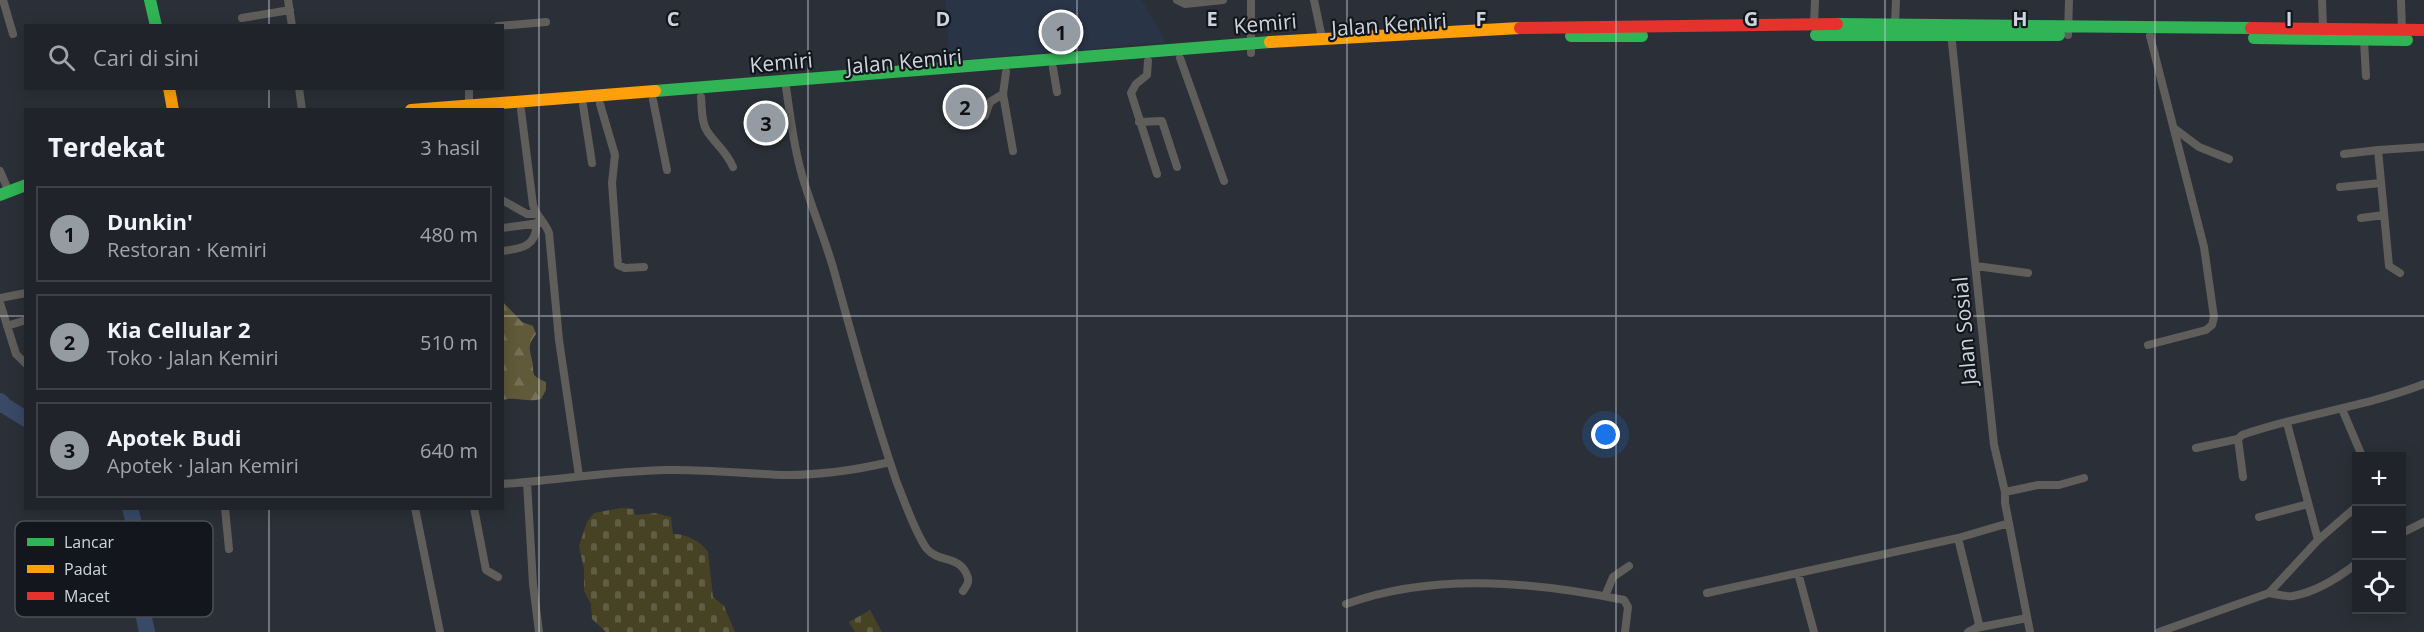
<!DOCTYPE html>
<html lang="id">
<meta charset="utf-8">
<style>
body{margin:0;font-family:"Open Sans",sans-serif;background:#2d3036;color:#f1f3f6}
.controls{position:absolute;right:18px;bottom:18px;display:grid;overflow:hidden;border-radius:0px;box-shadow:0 3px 15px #0003}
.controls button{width:54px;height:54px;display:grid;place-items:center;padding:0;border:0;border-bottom:2px solid #3d4147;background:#20242a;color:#f1f3f6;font:30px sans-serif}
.you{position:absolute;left:1606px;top:435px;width:21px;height:21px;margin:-15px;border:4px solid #fff;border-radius:50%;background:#1a73e8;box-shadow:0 0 0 9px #1a73e833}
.badge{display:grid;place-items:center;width:39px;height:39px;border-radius:50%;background:#959ba3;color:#111;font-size:20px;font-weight:700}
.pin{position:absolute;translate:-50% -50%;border:3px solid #fff;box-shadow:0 2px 6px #0006}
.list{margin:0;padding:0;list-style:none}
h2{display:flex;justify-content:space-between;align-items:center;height:78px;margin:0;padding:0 24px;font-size:26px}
h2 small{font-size:20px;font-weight:400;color:#a2a4a8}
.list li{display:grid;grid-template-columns:39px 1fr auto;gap:18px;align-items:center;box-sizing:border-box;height:96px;margin:0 12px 12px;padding:0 12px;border:2px solid #3d4147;border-radius:0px}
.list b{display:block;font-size:22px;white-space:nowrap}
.list p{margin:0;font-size:20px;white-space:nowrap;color:#a2a4a8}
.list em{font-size:20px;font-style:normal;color:#a2a4a8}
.icon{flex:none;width:33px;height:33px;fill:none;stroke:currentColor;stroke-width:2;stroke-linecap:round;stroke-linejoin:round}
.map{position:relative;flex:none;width:2424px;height:632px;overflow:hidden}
.search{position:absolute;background:#20242a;box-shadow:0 3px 15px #0003;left:24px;top:24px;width:480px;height:66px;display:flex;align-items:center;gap:15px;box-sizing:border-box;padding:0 21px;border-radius:0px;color:#a2a4a8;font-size:22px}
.panel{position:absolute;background:#20242a;box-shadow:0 3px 15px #0003;left:24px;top:108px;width:480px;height:402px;border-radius:0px}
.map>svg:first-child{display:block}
</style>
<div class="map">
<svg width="2424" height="632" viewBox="0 0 2424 632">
<defs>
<pattern id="forest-firs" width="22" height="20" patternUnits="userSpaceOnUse" patternTransform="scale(1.5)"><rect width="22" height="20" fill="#615a3a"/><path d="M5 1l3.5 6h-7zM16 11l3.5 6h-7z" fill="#767156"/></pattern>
<pattern id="cemetery-stones" width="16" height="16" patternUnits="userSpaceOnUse" patternTransform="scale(1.5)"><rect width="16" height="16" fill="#484225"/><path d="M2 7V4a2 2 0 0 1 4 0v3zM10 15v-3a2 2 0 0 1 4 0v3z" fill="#615c44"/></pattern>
</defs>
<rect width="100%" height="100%" fill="#2b3038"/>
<path fill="#2a3447" d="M945 0H1142L1166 42 950 61Z"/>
<path fill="url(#forest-firs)" d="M503 302 522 322 533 326 536 334C528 345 529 348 532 360 535 374 529 375 546 382V390L541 399C527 403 516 396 503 400Z"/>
<path fill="url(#cemetery-stones)" d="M621 508 634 509 635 515 655 513 671 517 673 534C686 534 701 541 708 552L713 597 724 606 735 632H606L592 619 591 604 584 591V569L579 546 587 522 594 513Z
M870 610 882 632H855L849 622Z"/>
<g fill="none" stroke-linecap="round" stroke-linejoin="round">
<path stroke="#394966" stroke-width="16" d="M0 401 5 406 26 419
M130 508 138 539 135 576 147 632"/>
<path stroke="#5f5e5b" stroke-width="8" d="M3 0 13 34
M288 0 292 26
M1177 0 1185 4 1223 0
M1251 0V53
M1314 0 1322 38
M2322 0 2323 28
M2401 0 2402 31
M242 18 290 10
M1895 23 1896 0
M1814 25 1815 0
M498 26 546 22
M1951 33 1994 445 2005 492V503L2030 632
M2068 35 2069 0
M2364 41 2366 76
M1180 58 1224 181
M1148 61 1147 75 1136 84 1131 93 1157 174
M1053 68 1057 92
M1006 72 1003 94 1013 151
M785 81C790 112 793 145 802 175 812 210 827 243 836 278 855 347 874 416 897 483 904 500 916 535 927 549 939 563 959 555 967 575 970 582 967 585 963 591
M299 88 302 110
M701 97C702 107 701 122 707 131 716 145 725 149 733 167
M653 100 667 170
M600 104 615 155 612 183 618 265 625 268 644 267
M583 105 592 163
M469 106V88
M521 110 533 205C536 216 545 222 549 233L559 340 579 476
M985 116 990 102 1003 94
M1139 122 1162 121 1177 167
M2175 129 2199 147 2229 159
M2344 154 2378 150
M0 171 9 192
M2340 187 2381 183
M502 200 527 214H536
M2361 218 2384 215
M502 228 540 223
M502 251C521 249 538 246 536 223
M1976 266 2028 273
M2400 273 2389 266 2378 150 2424 147
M0 298 26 293
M0 303 16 354 26 364
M7 326 26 320
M2148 345 2206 330 2212 325 2214 317 2204 247 2150 36
M2342 409 2362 456
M2287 423 2318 540
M2196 448 2238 439
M2243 477 2238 439 2242 435C2302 414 2365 407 2424 384
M527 482 533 584 539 632
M502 484C557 480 612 471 667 470 707 469 746 474 786 475 821 475 856 470 890 462
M2005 492 2038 485H2059L2084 478
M225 508 229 549
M415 508 440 632
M474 508 486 570 498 577
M2259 517 2308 504
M2402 533 2424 522
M1958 538 1979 624 1976 628 1968 632
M1798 573 1814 632
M1707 593 1958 538 2009 523
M2269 593C2276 594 2286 597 2293 596 2316 592 2338 578 2356 564
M1605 596 1613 577 1629 566
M1346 604C1434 572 1533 582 1624 600L1628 607 1625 632
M1976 628 2027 618
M2159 632 2269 593 2318 540 2356 507"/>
<path stroke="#30b455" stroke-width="12" d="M150 0 156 26
M1837 24 2251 28
M1816 35H2059
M1571 36H1642
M2254 38 2407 40
M655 91 1270 42
M0 195 26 185"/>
<path stroke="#ff9f0a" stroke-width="12" d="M1270 42 1520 28
M169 88 173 110
M411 110 655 91"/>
<path stroke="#e5322d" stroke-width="12" d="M1520 28 1837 24
M2251 28 2424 30"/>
</g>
<path fill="none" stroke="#ced4dd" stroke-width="1.5" stroke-opacity="0.55" d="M269 0V26M539 0V632M808 0V632M1077 0V632M1347 0V632M1616 0V632M1885 0V632M2155 0V632M269 88V110M0 316H26M502 316H2424M269 508V632"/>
<g text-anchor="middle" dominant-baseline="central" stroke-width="4.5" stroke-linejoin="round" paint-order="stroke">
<g font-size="21" fill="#ced4dd" stroke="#13171d">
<text transform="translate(1265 23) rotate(-5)">Kemiri</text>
<text transform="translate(1389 24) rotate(-4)">Jalan Kemiri</text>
<text transform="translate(904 61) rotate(-5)">Jalan Kemiri</text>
<text transform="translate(781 62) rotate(-5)">Kemiri</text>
<text transform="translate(1964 331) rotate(-95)">Jalan Sosial</text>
</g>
</g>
<rect x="15" y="521" width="198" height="96" rx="9" fill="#13171d" stroke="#4b5057" stroke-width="1.5"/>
<rect x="27" y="538" width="27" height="8" fill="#30b455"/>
<rect x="27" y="565" width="27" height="8" fill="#ff9f0a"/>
<rect x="27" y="592" width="27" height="8" fill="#e5322d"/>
<g font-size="16" fill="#ced4dd">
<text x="64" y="548">Lancar</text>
<text x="64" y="575">Padat</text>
<text x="64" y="602">Macet</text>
</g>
<g font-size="20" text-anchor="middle" font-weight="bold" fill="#ced4dd" stroke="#13171d" stroke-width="4.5" stroke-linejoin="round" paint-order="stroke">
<text x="673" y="26">C</text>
<text x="943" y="26">D</text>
<text x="1212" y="26">E</text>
<text x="1481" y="26">F</text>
<text x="1751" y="26">G</text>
<text x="2020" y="26">H</text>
<text x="2289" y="26">I</text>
</g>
</svg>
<div class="controls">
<button>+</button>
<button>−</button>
<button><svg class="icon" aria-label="locate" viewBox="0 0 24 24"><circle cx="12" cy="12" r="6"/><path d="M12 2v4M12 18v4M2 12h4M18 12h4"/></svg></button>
</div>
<div class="you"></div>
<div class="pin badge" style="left:1061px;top:32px">1</div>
<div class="pin badge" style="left:965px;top:107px">2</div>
<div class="pin badge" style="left:766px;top:123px">3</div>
<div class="search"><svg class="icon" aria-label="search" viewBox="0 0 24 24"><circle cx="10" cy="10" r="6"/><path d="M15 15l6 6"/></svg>Cari di sini</div>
<section class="panel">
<h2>Terdekat<small>3 hasil</small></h2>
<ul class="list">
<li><span class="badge">1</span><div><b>Dunkin'</b><p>Restoran · Kemiri</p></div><em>480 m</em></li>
<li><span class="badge">2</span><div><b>Kia Cellular 2</b><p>Toko · Jalan Kemiri</p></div><em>510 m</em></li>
<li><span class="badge">3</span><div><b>Apotek Budi</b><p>Apotek · Jalan Kemiri</p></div><em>640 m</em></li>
</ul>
</section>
</div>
